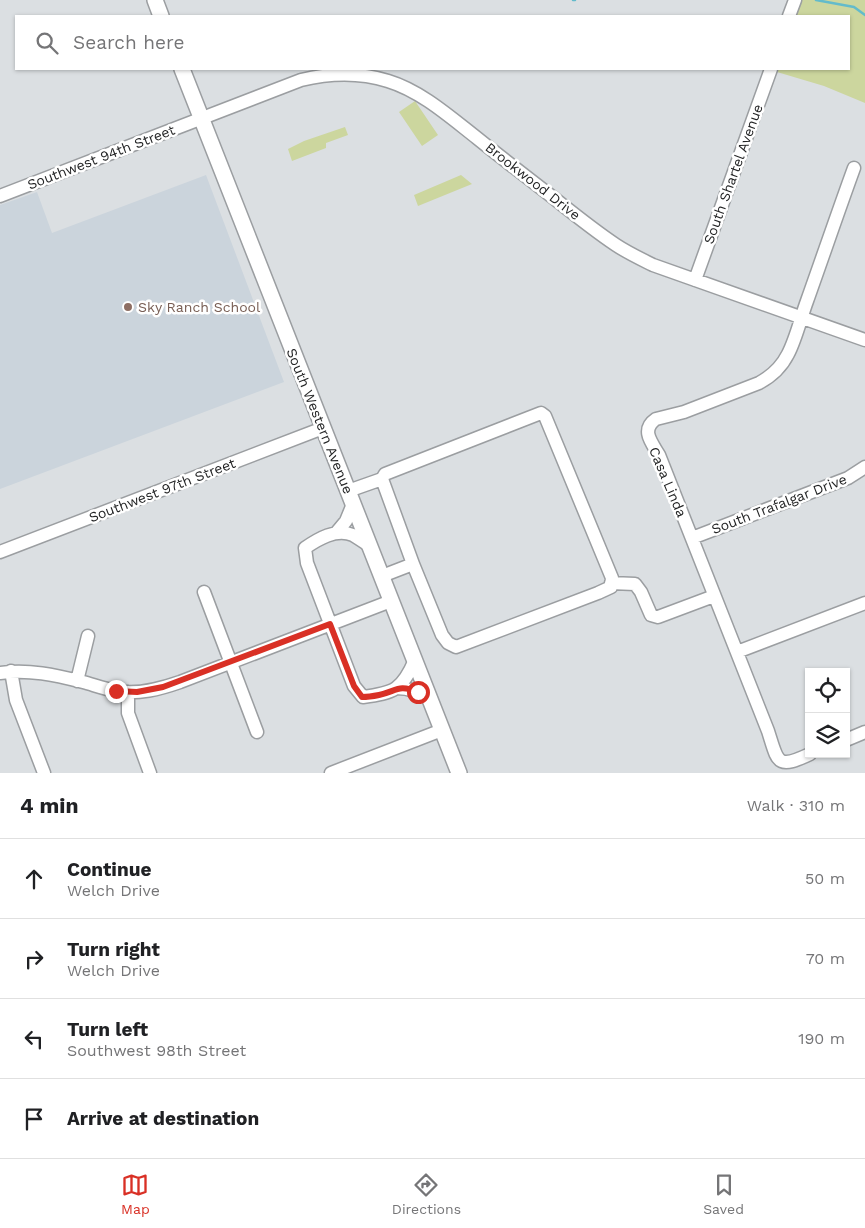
<!DOCTYPE html>
<meta charset="utf-8">
<style>
body{margin:0;font-family:"Work Sans",sans-serif;background:#f2f2f2;color:#202124}
.controls{position:absolute;right:15px;bottom:15px;display:grid;overflow:hidden;border-radius:0px;box-shadow:0 1px 4px #0004}
.controls button{width:45px;height:45px;display:grid;place-items:center;padding:0;border:0;border-bottom:1px solid #e0e0e0;background:#fff;color:#202124;font:25px sans-serif}
.stop{position:absolute;width:15px;height:15px;margin:-11px;border:4px solid #d93025;border-radius:50%;background:#fff}
.stop.end{background:#d93025;border-color:#fff;box-shadow:0 1px 5px #0008}
.list{margin:0;padding:0;list-style:none}
h2{display:flex;justify-content:space-between;align-items:center;height:65px;margin:0;padding:0 20px;font-size:21px}
h2 small{font-size:16px;font-weight:400;color:#757577}
.list li{display:grid;grid-template-columns:32px 1fr auto;gap:15px;align-items:center;box-sizing:border-box;height:80px;padding:0 20px;border-top:1px solid #e0e0e0}
.list b{display:block;font-size:19px;white-space:nowrap}
.list p{margin:0;font-size:16px;white-space:nowrap;color:#757577}
.list em{font-size:16px;font-style:normal;color:#757577}
.icon{flex:none;width:28px;height:28px;fill:none;stroke:currentColor;stroke-width:2;stroke-linecap:round;stroke-linejoin:round}
.map{position:relative;flex:none;width:865px;height:773px;overflow:hidden}
.search{position:absolute;background:#fff;box-shadow:0 1px 4px #0004;left:15px;right:15px;top:15px;height:55px;display:flex;align-items:center;gap:12px;box-sizing:border-box;padding:0 18px;border-radius:0px;color:#757577;font-size:19px}
.sheet{height:385px;background:#fff}
nav{display:flex;justify-content:space-around;align-items:center;box-sizing:border-box;height:70px;border-top:1px solid #e0e0e0;background:#fff;font-size:14px;color:#757577}
nav a{display:grid;justify-items:center;gap:2px}
nav .on{color:#d93025}
.map>svg:first-child{display:block}
</style>
<div class="map">
<svg width="865" height="773" viewBox="0 0 865 773">
<rect width="100%" height="100%" fill="#dbdfe2"/>
<path fill="#cbd4dc" d="M206 175 284 382 0 489V205L37 192 52 233Z"/>
<path fill="#ccd69e" d="M802 0H865V103L824 86 777 72 778 69H849V16H796Z
M415 101 438 135 422 146 399 112Z
M345 127 348 135 326 143V148L292 161 288 149 304 141Z
M461 175 472 184 418 206 414 195Z"/>
<g fill="none" stroke-linecap="round" stroke-linejoin="round">
<path stroke="#63bbcb" stroke-width="2.5" d="M573 0H575
M816 0 854 7 865 15"/>
<defs>
<path id="minor" d="M789 16 795 0
M0 196 301 80C330 73 359 72 388 81 421 91 450 117 477 138 503 159 529 179 555 199 575 215 595 231 616 245 628 253 641 259 653 265L865 340
M695 280 771 69
M541 413 545 416 612 578 611 587 598 593 456 647 448 643 442 635 413 564 382 479 385 474Z
M348 491 382 479
M336 533 346 521 353 504
M692 538 848 478 865 467
M370 546C364 542 358 538 353 535 336 528 318 539 305 548L307 563 354 686 363 697C394 693 402 690 415 660
M0 552 323 428
M382 576 413 564
M611 583 635 584 641 592 651 615 658 617 714 596
M204 592 257 732
M737 652 865 603
M11 671 16 700 44 773
M0 673C29 669 55 675 83 682 94 685 105 689 116 691 138 695 160 689 180 682L391 601
M77 681 88 636
M396 688C410 688 419 692 430 699
M128 692V713L150 773
M846 740 865 732
M810 754C776 770 778 762 768 731L659 455C652 443 640 430 656 419L684 412 759 383C772 376 781 368 788 354 796 339 801 317 807 301 823 256 838 212 854 168
M331 773 442 730"/>
<path id="major" d="M155 0 161 16
M182 69 459 773"/>
</defs>
<use href="#minor" stroke="#9b9ea1" stroke-width="15"/>
<use href="#major" stroke="#9b9ea1" stroke-width="18"/>
<use href="#minor" stroke="#fff" stroke-width="12"/>
<use href="#major" stroke="#fff" stroke-width="15"/>
</g>
<g fill="none" stroke-linecap="round" stroke-linejoin="round">
<path stroke="#d93025" stroke-width="6" d="M116 691 137 692 163 687 330 624 354 686 362 697C368 697 374 696 379 695 397 691 398 684 418 692"/>
</g>
<circle fill="#8d6e63" stroke="#fff" stroke-width="2" cx="128" cy="307" r="5"/>
<g text-anchor="middle" dominant-baseline="central" stroke-width="5" stroke-linejoin="round" paint-order="stroke">
<g font-size="14" fill="#232425" stroke="#fff">
<text transform="translate(101 157) rotate(-21)">Southwest 94th Street</text>
<text transform="translate(733 174) rotate(-70)">South Shartel Avenue</text>
<text transform="translate(533 181) rotate(38)">Brookwood Drive</text>
<text transform="translate(320 421) rotate(68)">South Western Avenue</text>
<text transform="translate(668 482) rotate(67)">Casa Linda</text>
<text transform="translate(162 490) rotate(-21)">Southwest 97th Street</text>
<text transform="translate(779 504) rotate(-21)">South Trafalgar Drive</text>
</g>
<g font-size="14" fill="#785e54" stroke="#fff" text-anchor="start">
<text x="138" y="307">Sky Ranch School</text>
</g>
</g>
</svg>
<div class="controls">
<button><svg class="icon" aria-label="locate" viewBox="0 0 24 24"><circle cx="12" cy="12" r="6"/><path d="M12 2v4M12 18v4M2 12h4M18 12h4"/></svg></button>
<button><svg class="icon" aria-label="layers" viewBox="0 0 24 24"><path d="M12 4l9 5-9 5-9-5zM3 14l9 5 9-5"/></svg></button>
</div>
<div class="stop" style="left:418px;top:692px"></div>
<div class="stop end" style="left:116px;top:691px"></div>
<div class="search"><svg class="icon" aria-label="search" viewBox="0 0 24 24"><circle cx="10" cy="10" r="6"/><path d="M15 15l6 6"/></svg>Search here</div>
</div>
<section class="sheet">
<h2>4 min<small>Walk · 310 m</small></h2>
<ul class="list">
<li><svg class="icon" aria-label="ahead" viewBox="0 0 24 24"><path d="M12 20V5M6 11l6-6 6 6"/></svg><div><b>Continue</b><p>Welch Drive</p></div><em>50 m</em></li>
<li><svg class="icon" aria-label="right" viewBox="0 0 24 24"><path d="M7 20v-9h11M14 6l5 5-5 5"/></svg><div><b>Turn right</b><p>Welch Drive</p></div><em>70 m</em></li>
<li><svg class="icon" aria-label="left" viewBox="0 0 24 24"><path d="M17 20v-9H6M10 6l-5 5 5 5"/></svg><div><b>Turn left</b><p>Southwest 98th Street</p></div><em>190 m</em></li>
<li><svg class="icon" aria-label="arrive" viewBox="0 0 24 24"><path d="M6 21V4h12l-3 4 3 4H6"/></svg><div><b>Arrive at destination</b></div></li>
</ul>
</section>
<nav>
<a class="on"><svg class="icon" aria-label="map" viewBox="0 0 24 24"><path d="M3 6l6-2 6 2 6-2v14l-6 2-6-2-6 2zM9 4v14M15 6v14"/></svg>Map</a>
<a><svg class="icon" aria-label="directions" viewBox="0 0 24 24"><path d="M12 3l9 9-9 9-9-9zM9 14v-3h6M13 9l2 2-2 2"/></svg>Directions</a>
<a><svg class="icon" aria-label="saved" viewBox="0 0 24 24"><path d="M7 4h10v16l-5-4-5 4z"/></svg>Saved</a>
</nav>
